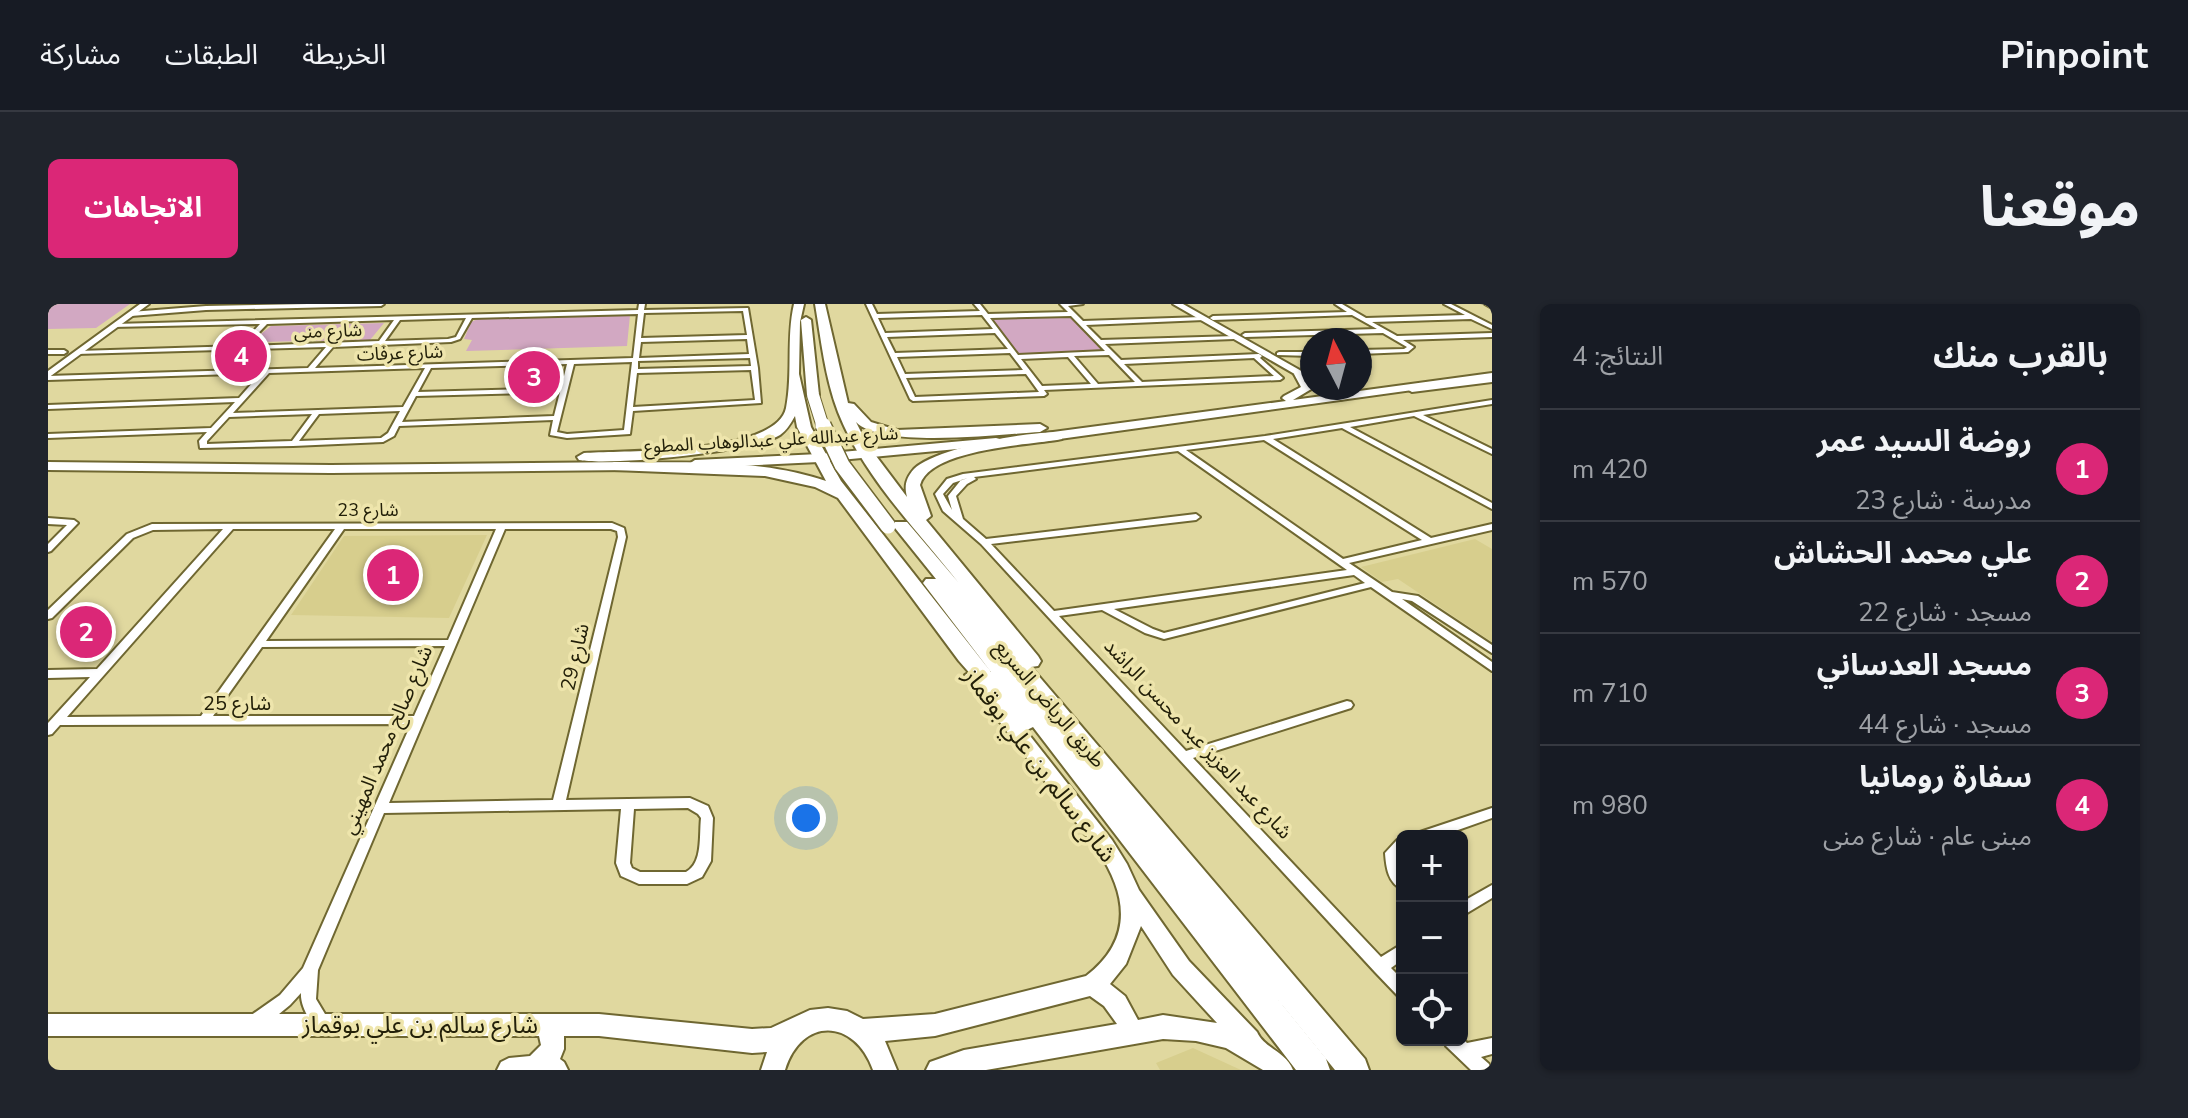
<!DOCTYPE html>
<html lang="ar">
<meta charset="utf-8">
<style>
body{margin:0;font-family:"Nunito Sans","Noto Sans Arabic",sans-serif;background:#20242c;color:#f1f3f6;direction:rtl}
.controls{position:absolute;right:24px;bottom:24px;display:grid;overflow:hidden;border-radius:12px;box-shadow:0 2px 6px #0004}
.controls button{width:72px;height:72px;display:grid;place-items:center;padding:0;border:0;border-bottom:2px solid #363941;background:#171b24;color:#f1f3f6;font:40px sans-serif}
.compass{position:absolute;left:1252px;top:24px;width:72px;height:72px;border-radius:50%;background:#171b24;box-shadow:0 2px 6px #0004;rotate:354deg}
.you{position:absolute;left:758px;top:514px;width:28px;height:28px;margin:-20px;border:6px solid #fff;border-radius:50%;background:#1a73e8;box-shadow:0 0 0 12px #1a73e833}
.badge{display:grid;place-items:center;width:52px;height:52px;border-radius:50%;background:#db2777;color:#fff;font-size:26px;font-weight:700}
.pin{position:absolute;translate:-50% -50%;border:4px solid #fff;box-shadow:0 2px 8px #0006}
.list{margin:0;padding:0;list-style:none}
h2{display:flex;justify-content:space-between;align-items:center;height:104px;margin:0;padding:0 32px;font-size:34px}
h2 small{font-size:26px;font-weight:400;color:#9ea1a6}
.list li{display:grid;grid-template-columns:52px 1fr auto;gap:24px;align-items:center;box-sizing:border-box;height:112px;padding:0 32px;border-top:2px solid #363941}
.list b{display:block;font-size:30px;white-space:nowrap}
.list p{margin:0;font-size:26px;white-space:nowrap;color:#9ea1a6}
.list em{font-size:26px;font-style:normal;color:#9ea1a6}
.icon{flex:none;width:44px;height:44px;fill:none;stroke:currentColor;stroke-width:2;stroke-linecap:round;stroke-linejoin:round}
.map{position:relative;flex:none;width:1444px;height:766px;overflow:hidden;direction:ltr;border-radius:12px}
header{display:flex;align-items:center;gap:48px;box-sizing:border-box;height:112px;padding:0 40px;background:#171b24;border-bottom:2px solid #363941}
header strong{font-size:38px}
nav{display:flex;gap:44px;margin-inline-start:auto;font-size:28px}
.intro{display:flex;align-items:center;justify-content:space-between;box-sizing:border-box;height:192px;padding:0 48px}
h1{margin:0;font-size:56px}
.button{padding:20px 36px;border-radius:12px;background:#db2777;color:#fff;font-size:28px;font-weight:700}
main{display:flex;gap:48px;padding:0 48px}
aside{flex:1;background:#171b24;border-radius:12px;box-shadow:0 2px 6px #0004}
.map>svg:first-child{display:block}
</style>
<header>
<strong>Pinpoint</strong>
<nav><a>الخريطة</a><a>الطبقات</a><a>مشاركة</a></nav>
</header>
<div class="intro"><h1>موقعنا</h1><a class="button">الاتجاهات</a></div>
<main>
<aside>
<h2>بالقرب منك<small>النتائج: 4</small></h2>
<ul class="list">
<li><span class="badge">1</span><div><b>روضة السيد عمر</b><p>مدرسة · شارع 23</p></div><em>420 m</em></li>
<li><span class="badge">2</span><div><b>علي محمد الحشاش</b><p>مسجد · شارع 22</p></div><em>570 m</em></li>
<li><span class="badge">3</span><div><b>مسجد العدساني</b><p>مسجد · شارع 44</p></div><em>710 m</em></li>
<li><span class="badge">4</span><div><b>سفارة رومانيا</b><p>مبنى عام · شارع منى</p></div><em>980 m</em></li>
</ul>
</aside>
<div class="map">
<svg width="1444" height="766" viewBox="0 0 1444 766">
<rect width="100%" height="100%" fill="#e0d89f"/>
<path fill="#d7ce8d" d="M439 231 401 314 243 311 296 232Z
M1427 235 1444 245V338L1350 275 1334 278 1313 263Z
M1145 744 1193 766H1112L1108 759Z"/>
<path fill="#d2a8c2" d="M0 0H82L48 24 0 25Z
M582 11 579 42 418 47 424 36 416 35 423 18 430 15Z
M1022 11 1058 48 972 52 942 12Z
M336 19 322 36 203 38 223 22Z"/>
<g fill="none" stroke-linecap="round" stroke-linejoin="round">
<defs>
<path id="street" d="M260 0H336L333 2 158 6 83 12 80 10 83 8 158 2Z
M591 0H597L596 6 700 4 710 64 713 99 585 107 582 130 519 134 502 131 505 116 351 122 346 132 335 138 245 142 152 144 151 137 159 128 0 134V130L163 124 187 98 0 105V101L191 94 213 69 0 76V72L260 64 278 43 28 50 27 49 30 47 192 42 212 20 64 23 63 22 66 20 590 6ZM695 7 699 31 593 34 596 9ZM590 10 585 54 267 64 285 43 403 38 412 35 424 14ZM418 14 408 33 400 35 337 37 352 16ZM346 16 331 37 198 42 219 20ZM699 35 701 50 591 54 593 38ZM702 54 703 62 590 65V57ZM584 58 576 126 519 130 509 128 526 60ZM519 60 513 84 370 88 383 64ZM377 64 355 103 185 109 221 69ZM703 66 707 96 585 103 589 69ZM512 88 506 112 354 118 368 92ZM352 107 340 129 333 134 251 137 271 110ZM264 110 244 137 159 140V137L181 113Z
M818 0H824L829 10 932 7 926 0H932L940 10 1020 8 1012 0H1035L1020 2 1035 17 1154 13 1156 14V16L1038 21 1053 36 1188 32 1189 33 1186 35 1057 40 1073 56 1211 50 1214 52 1212 54 1235 74 1232 76 996 86 999 90 996 92 865 97 862 95ZM934 11 945 25 837 29 830 14ZM1023 12 1057 47 970 51 942 14ZM947 29 960 45 847 49 839 33ZM962 49 975 66 857 70 849 53ZM1061 51 1087 78 1050 80 1026 52ZM1020 53 1043 80 994 82 973 55ZM1206 54 1226 72 1094 78 1076 60ZM978 70 991 88 867 93 858 74Z
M1287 0H1294L1318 14 1417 11 1396 0H1403L1444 21V25L1423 15 1324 18 1349 32 1444 29V33L1355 36 1366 43 1360 48 1312 50V46L1356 45 1359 43 1335 29 1197 33 1194 31 1197 29 1329 25 1304 11 1165 16 1162 14 1165 12 1299 8Z
M1437 0H1444V4Z
M0 46H16L19 48 16 50H0Z
M1231 48H1264V52L1229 51V49Z
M1444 96V100L1375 111 1444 145V150L1366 112 1302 123 1444 199V205L1294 124 1225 135 1383 234 1444 220V226L1301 259 1344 288 1370 292 1444 341V349L1364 297 1354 295 1444 358V367L1323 283 1116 335 1097 329 1054 306 1011 312 1138 447 1299 397 1303 398 1305 401 1303 404 1145 454 1333 653 1354 640V656L1343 664 1354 675V693L1349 691 1327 668 933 240 895 207 887 190 899 175 915 170 1217 132ZM1216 136 1374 236 1295 255 1138 146ZM1130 147 1299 266 1006 307 943 240 1148 216 1152 213 1148 210 938 235 915 215 908 192 919 180 928 175 926 173ZM920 174 913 176 900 192 904 206 895 190 905 179ZM1306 271 1317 279 1116 329 1105 325 1066 305Z
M0 214 26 216 30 219 3 247 0 248V240L19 221 0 220Z
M564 219 576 224 578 233 518 496 642 494 660 502 665 514 663 557 654 573 639 580H591L573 572 568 559 573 505 336 509 270 666 268 695 283 720 281 726 275 728C263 722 252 702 253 689L242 701 214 724 208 726 202 724 200 718 202 712 232 691 255 664 363 420 12 421 4 430 0 431V419L42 373 0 374V366L49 365 175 225 105 226 85 234 4 314 0 315V306L79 230 104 220ZM185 225H287L153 412 19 413ZM296 225H448L400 336 218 337ZM457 225H563L569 227 570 233 505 496 341 499ZM397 342 366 412H165L214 343ZM640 504 650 510 653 514C651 532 655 559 638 568H592L584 564 582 559 586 505Z
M1444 504V514L1393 532H1370L1372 528Z
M1354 534V548L1351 551C1352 563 1354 573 1354 585 1340 579 1338 563 1337 549L1349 536Z
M1444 581V594L1414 612V598Z
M1414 734 1419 739 1444 734V750L1433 753 1441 760 1443 766H1423L1398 742 1396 736H1414Z"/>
<path id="secondary" d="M92 0H101L0 74V67Z
M1125 0H1135L1264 73V80Z
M1444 72V78L1364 88 1359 85 1364 82Z
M1271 84H1283L1300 94 1291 96Z
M925 366 931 367 1064 536 1079 560 1091 586 1141 657 1209 728C1216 744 1238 748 1245 766H1215L1178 744 1148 737 1115 735 938 766H878L882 758 916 746 1069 720 1056 702 1042 692 887 732 837 737 849 766H825C807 715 754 712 737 766H713L719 748 704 749 551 732H516V745L512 755 516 758 520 766H449L453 758 461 754 482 752 493 741 491 732H0V710H551L704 725 723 724 762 706 780 704 799 707 815 715 887 710 1038 672C1085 636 1080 592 1050 547L919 375 917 371ZM1093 622 1125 671 1169 719 1115 711 1090 716 1077 692 1062 680 1078 660Z"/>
<path id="primary" d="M1247 68C1259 65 1263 76 1265 84L1245 96 1444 69V75L990 138 984 134 990 130 1238 97 1234 94 1236 92 1253 83 1246 70Z
M948 134 952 135V141L771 158 647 164 641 160 647 156 771 150Z
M0 158 283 161 581 158 587 162 581 166 283 169 0 166Z"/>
<path id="highway" d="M746 0H756L752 18 751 70 763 123 793 177 943 368 875 279 878 275H888L847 224V218H859L910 278C869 226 815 172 790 108 777 74 773 36 767 0H777L800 99 806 100 823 118 849 126 992 120 999 124 992 128C953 130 833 145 808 118L819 140 859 193C856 182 858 174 866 165 885 145 987 125 1014 129V135L1009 136C977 141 881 146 872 181L883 212 878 216 990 352 993 357 990 362 983 363 1317 755 1321 766H1287L1144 590 1278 755 1282 766H1248L985 423 977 427 970 424 911 357 790 194 767 183 717 172 566 166 559 162 566 158C636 159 711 154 778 177L749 123 747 112C743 119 739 126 732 131 705 148 563 162 531 156L529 153 536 149C576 146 728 151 738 104 745 70 738 34 746 0Z
M758 13 763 16 771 91 765 95 759 91 753 16Z"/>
</defs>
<use href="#street" stroke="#6f6731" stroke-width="4"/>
<use href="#secondary" stroke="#6f6731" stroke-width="4"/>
<use href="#primary" stroke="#6f6731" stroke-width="4"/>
<use href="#highway" stroke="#6f6731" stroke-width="4"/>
<use href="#street" fill="#fff" fill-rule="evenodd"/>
<use href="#secondary" fill="#fff" fill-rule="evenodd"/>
<use href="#primary" fill="#fff" fill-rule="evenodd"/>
<use href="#highway" fill="#fff" fill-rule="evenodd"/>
<defs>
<path id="highway-bridge-far1" d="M765 91 775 123"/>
<path id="highway-bridge" d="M775 121 794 161 840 222"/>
</defs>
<use href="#highway-bridge-far1" stroke="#6f6731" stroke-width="14" stroke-linecap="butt"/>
<use href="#highway-bridge" stroke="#6f6731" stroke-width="18" stroke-linecap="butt"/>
<use href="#highway-bridge-far1" stroke="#fff" stroke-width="12"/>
<use href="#highway-bridge" stroke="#fff" stroke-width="15"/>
</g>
<g text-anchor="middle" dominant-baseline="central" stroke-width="7" stroke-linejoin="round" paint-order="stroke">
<g font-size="18" fill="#232009" stroke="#eee5ac">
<text transform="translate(280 27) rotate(-2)">شارع منى</text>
<text transform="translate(352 49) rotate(-2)">شارع عرفات</text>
<text transform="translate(723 136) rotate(-3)">شارع عبدالله علي عبدالوهاب المطوع</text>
<text x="320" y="206">شارع 23</text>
</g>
<g font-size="20" fill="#232009" stroke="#eee5ac">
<text transform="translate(527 353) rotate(-77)">شارع 29</text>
<text x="189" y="399">شارع 25</text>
<text transform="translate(1002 400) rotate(50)">طريق الرياض السريع</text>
<text transform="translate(1150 435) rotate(47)">شارع عبد العزيز عبد محسن الراشد</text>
<text transform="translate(339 436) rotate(-67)">شارع صالح محمد المهيني</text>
</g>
<g font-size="24" fill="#232009" stroke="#eee5ac">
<text transform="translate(992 461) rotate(53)">شارع سالم بن علي بوقماز</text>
<text x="372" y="721">شارع سالم بن علي بوقماز</text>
</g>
</g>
</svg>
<div class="controls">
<button>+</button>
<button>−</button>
<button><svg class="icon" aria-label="locate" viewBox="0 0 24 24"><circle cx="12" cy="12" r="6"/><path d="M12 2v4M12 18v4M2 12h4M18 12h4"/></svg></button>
</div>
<svg class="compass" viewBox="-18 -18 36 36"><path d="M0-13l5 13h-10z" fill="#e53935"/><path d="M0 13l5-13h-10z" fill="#9ea1a6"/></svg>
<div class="you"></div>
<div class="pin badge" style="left:345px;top:271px">1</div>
<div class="pin badge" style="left:38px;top:328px">2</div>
<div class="pin badge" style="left:486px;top:73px">3</div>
<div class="pin badge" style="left:193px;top:52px">4</div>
</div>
</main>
